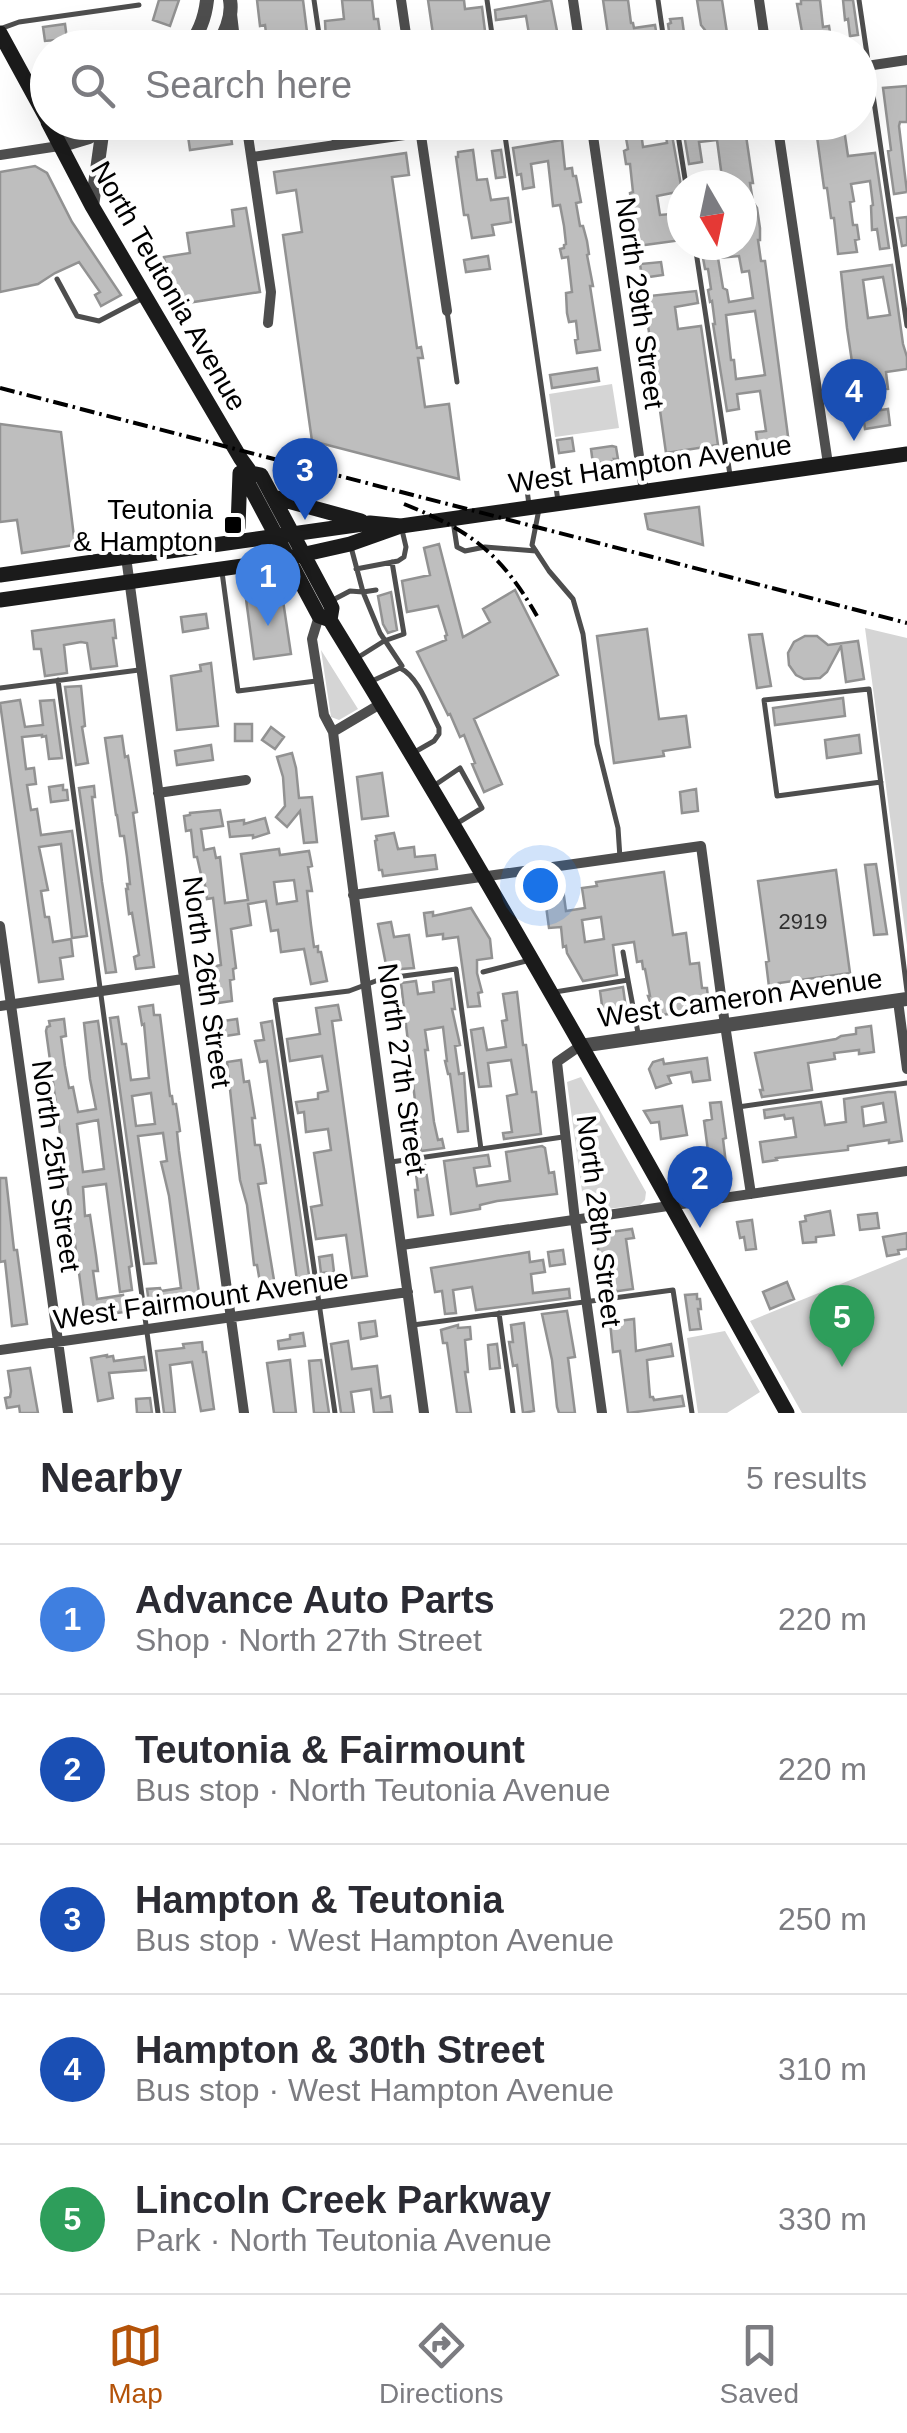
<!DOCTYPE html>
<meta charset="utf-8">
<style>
body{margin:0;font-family:Helvetica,sans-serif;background:#f2f2f3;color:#2b2b33}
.compass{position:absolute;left:667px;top:170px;width:90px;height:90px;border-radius:50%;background:#fff;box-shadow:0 10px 40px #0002;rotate:171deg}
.you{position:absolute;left:540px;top:885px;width:35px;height:35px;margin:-25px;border:8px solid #fff;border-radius:50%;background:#1a73e8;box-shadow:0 0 0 15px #1a73e833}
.badge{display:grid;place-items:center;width:65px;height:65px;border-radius:50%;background:#b45309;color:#fff;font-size:32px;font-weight:700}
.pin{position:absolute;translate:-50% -82px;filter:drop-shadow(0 2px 5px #0008)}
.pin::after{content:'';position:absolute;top:52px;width:35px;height:30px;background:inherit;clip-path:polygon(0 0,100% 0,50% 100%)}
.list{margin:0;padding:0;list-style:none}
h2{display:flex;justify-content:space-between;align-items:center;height:130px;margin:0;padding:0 40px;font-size:42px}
h2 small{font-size:32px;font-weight:400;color:#7c7c81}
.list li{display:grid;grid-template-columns:65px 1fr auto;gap:30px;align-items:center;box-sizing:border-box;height:150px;padding:0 40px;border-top:2px solid #e1e1e2}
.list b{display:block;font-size:38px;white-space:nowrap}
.list p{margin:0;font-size:32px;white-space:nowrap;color:#7c7c81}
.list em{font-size:32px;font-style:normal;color:#7c7c81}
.icon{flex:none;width:55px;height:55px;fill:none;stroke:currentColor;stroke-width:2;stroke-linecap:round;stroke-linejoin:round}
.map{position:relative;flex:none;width:907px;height:1413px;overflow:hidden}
.search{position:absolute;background:#fff;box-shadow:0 10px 40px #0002;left:30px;right:30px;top:30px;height:110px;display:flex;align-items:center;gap:25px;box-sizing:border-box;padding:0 35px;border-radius:55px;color:#7c7c81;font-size:38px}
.sheet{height:880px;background:#fff}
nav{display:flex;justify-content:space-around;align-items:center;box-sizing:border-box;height:140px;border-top:2px solid #e1e1e2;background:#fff;font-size:28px;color:#7c7c81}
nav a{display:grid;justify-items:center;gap:5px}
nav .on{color:#b45309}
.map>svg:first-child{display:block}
</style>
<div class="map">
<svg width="907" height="1413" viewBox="0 0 907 1413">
<rect width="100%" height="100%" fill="#fff"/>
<path fill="#d5d5d5" d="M612 384 619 428 555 437 549 394Z
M865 628 907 638V945Z
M321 650 358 709 339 720 331 717Z
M581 1077 646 1192 645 1200 640 1205 591 1211 584 1206 567 1082Z
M907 1257V1413H802L750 1321Z
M725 1331 760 1392 727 1413H698L687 1338Z"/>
<path fill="#bebebe" stroke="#929292" stroke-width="2.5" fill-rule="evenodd" d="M159 0H179L170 26 153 20Z
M257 0H303L307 32H312L314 43 289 48H268L265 25 260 26Z
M342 0H372L374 19H378L381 41H378V48H353V45L330 48 329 41H326L325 21 344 19Z
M428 0H464L465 9 482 7 486 39 464 42 465 48H435Z
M551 0 558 36 553 37 554 48H510L509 36 529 34 526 16 496 20 495 10Z
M603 0H628L631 23H633L634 28 655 25 659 48H610Z
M697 0H722L729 46 708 48 705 30 701 25Z
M801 0H820L823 27 829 26 831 39 804 43 797 4H801Z
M843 0H853L858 35 850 36 848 19 845 20Z
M682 18 686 48H675V46H671L668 24 671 23 670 19Z
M65 24 67 39 45 41 43 27Z
M907 86V122H900L899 126 907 192 894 194 888 151 891 150 883 88Z
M186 122H229L232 144 190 150Z
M729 122H744L753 183H750L753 202 757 208 760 228V240H758L761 261H765L789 444 758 447 756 432 766 431 760 391 737 394 739 409 727 411 713 324H715L712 301 710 302 708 290 711 289 708 269H705L703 258H706L704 245H742V235H745L742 217V185H723L717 140 699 142 702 162 689 164 684 134 714 130V127L717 124ZM739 256 742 272 749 271 753 298 729 302 727 290 723 288 718 258ZM755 311 765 375 736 379 734 360H731L726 315Z
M815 122H843L848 156 875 153 889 248 880 249 877 229 872 230 871 206 873 205 870 181 851 184 854 201 850 202 853 225H857L859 239 855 240 857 252 838 254 834 218H831L827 188H824Z
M640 125 643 147 667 143 666 136 672 135 682 191 657 196 660 215 682 213V240L637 246 630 193 633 192 630 164H626L624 151 628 149 624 127Z
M562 140 565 169 572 168 573 176H576L581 202 576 203 580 226H583L587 241 589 254 587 255 593 286H590L600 350 577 353 575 340 578 339 576 321 569 322 567 313 566 293 572 292 568 257 562 258 560 249 564 248V245L566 244 564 226 560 205 553 206 548 161 531 164 534 187 523 189 521 174 517 175 513 148Z
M473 150 477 180 487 179 491 200 508 198 511 222 492 225 494 235 472 238 468 215H464L456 157H458V152Z
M501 150 505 177 496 178 492 151Z
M406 153 409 175 392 177 417 348 421 347 423 358H418L425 407 449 404 459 479 312 441 283 235 302 232 296 190 277 193 274 172Z
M35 166 47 173 72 222 121 295 101 306 95 295 100 292 79 262 55 273 38 284 0 292V172Z
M246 208 260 292 187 303 186 298 179 299 171 285 170 278 167 279 164 257 190 253 187 233 234 226 232 210Z
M907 217V245L902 246 897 218Z
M488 256 490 269 466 272 464 260Z
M661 262 663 275 642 278 640 264Z
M892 265 903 344 907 357V369L886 372 888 389 878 390 881 410 888 409 890 425 865 429 858 376H856L854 361 852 362 847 328 841 272ZM883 277 890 315 868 318 863 280Z
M696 291 698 303 675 307 678 329 701 326 718 445 666 453 645 304 650 303 649 296Z
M597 368 599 381 552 388 550 375Z
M0 424 61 432 75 545 22 553 17 520 0 522Z
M572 438 574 451 559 453 557 440Z
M612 446 616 447 618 459H614L615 461 593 464 591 449Z
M699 507 703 545 648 529 645 514Z
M439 544 463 637 490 622 483 609 515 590 558 675 474 719 502 784 484 792 472 764 475 763 464 735 460 737 450 714 448 715 417 652 446 640 445 636 447 635 438 606 407 612 402 581 430 575 424 548Z
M391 592 397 630 388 633 383 624 378 596Z
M282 594 291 654 254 659 246 599Z
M206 614 208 628 183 632 181 617Z
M114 620 116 638H113L117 666 91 669 87 643 81 642 64 645 67 673 45 676 41 649H34L32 631Z
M647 629 659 719 686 716 690 747 663 751 664 756 614 763 597 636Z
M762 634 771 686 757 688 749 635Z
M805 636H817L828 645 858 641 864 679 846 682 841 646 827 672 820 678 804 679 796 675 789 665 788 653 794 642Z
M211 663 218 726 177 730 171 676 201 671 200 665Z
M81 686 85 726 82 727 88 763 76 765 65 687Z
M843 698 845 716 775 725 773 708Z
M20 700 25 727 43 725 40 701 54 700 62 758 49 759 46 736 42 737V735L22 737 26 769 34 768 36 784 27 785 31 810 37 809 41 835 72 831 87 936 72 938 61 844 39 847 48 890 41 891 45 917H49L53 942 71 939 73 956 60 958 63 979 39 982 0 703Z
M235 724H252V741H235Z
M271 727 284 737 275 749 262 740Z
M859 735 861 753 827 758 825 740Z
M122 736 125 757 128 756 137 812 133 813 154 967 136 969 134 957 139 955 132 913 129 914 126 889H128L127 884H130L127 857 124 836H120L117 815H116L105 738Z
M211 745 213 760 177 765 175 751Z
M292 753 296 768 299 798 312 797 317 842 304 843 300 811 287 827 276 817 285 806 283 777 277 757Z
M382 773 388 816 362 819 357 777Z
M63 785V790H67L68 800 51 802 49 787Z
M94 786 95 797H92L102 882 116 972 106 973 79 788Z
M696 789 698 811 682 813 680 792Z
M220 810 223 826 201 829 204 850 214 848 216 858 220 857 225 903 248 900 241 854 279 849 280 855 309 851 312 866 308 867 312 891H307L311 925 314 947 318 946V952H321L327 981 311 984 304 949 281 952 278 930 271 931 266 901 248 904 251 925 231 929 236 968 233 969 234 979 230 980 232 1001 218 1003 216 966 221 965 213 898 207 899 204 879H202L197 857H194L191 830 186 831 184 816 190 815V813ZM294 880 297 901 277 904 274 882Z
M265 818 269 833 253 838V835L230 837 228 822 244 820V824Z
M394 833 398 849 414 847 415 857 435 855 437 869 383 876 382 870H379L375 841 377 840 376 836Z
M876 864 887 934 874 935 865 865Z
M836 870 850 973 779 983 780 986 769 987 766 962 769 961 758 881Z
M664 872 673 935 686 933 690 964 699 963 702 988H707L709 1008 655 1016 648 996H650L645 969H643L642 961 637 962 634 942 613 945 617 975 583 981 567 953 566 946 563 947 561 927 549 928 546 906H540L538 892 563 889 566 911 585 908 582 888 597 886 596 882ZM601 917 604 939 585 942 582 920Z
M471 908 490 939 492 958 477 960V973L482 992 478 993 480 1006 468 1007 458 937 443 939V934L427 936 424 913 433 912V916Z
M391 922 394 937 409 935 414 968 387 970 378 924Z
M451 979 455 1009H452L460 1045 455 1046 459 1074 464 1073 468 1131 458 1132 450 1074H448L445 1061H447L443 1027 425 1030 428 1050H425L434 1122 438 1140 442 1139 444 1148 421 1151 401 983 416 981 418 994 434 992 433 982Z
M623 987 627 1016 604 1020 600 991Z
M517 992 523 1045H526L532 1092H536L541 1134 504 1139 503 1133 512 1132 507 1096 517 1094 511 1060 488 1063 491 1086 479 1087 471 1030 483 1028 487 1050 506 1047 502 1021 507 1020 503 994Z
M153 1005 154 1015H160L170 1096H172L173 1104H176L180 1131 177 1132 179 1151 200 1300 186 1304 185 1302 178 1303V1301L149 1303 147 1289 160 1288 161 1291 181 1288 169 1196 161 1162 167 1161 163 1133 138 1136 156 1263 144 1264 110 1018 118 1017 122 1044H126L131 1080 149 1078 144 1024 142 1025 139 1007ZM151 1093 155 1124 136 1126 132 1096Z
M338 1005 341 1020 332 1021 367 1276 352 1278 346 1235 316 1239 311 1207 322 1205 314 1153 331 1150 328 1129 306 1132 304 1112 298 1113 296 1102 318 1099V1093L328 1091 322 1056 290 1061 287 1039 320 1034 316 1008Z
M64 1019 66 1036 61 1037 65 1066 69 1088 73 1087 78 1112 96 1109 90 1079 84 1023 98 1021 132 1266 129 1267 132 1290 120 1292 106 1184 83 1187 85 1216 90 1215 96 1255 98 1271H93L97 1299 123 1295 125 1312 85 1317 46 1031 47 1027 50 1026 49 1021ZM98 1120 104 1169 83 1172 77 1124Z
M237 1019 239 1034 225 1036 223 1021Z
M272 1021 309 1275 308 1279 297 1281 267 1061 260 1062 255 1041 264 1040 261 1023Z
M871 1026 874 1052 859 1054V1050L834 1053 835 1059 808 1063 812 1090 762 1097 760 1090H763L755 1053 836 1039 841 1036 856 1034V1028Z
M707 1058 710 1080 693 1082 691 1072 668 1076 671 1083 656 1088 649 1069 653 1062 663 1059 664 1064Z
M241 1060 244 1082 249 1081 255 1118H252L255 1145H260L264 1169 266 1183 258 1184 276 1292 262 1294 257 1265H254L247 1205 240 1180 227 1062Z
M888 1092H895L902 1141 889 1143V1140L862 1144 848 1146V1150L776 1158 777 1160 763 1162 760 1142 796 1137 793 1118 785 1119 784 1115 765 1118 764 1110 821 1102 825 1125 846 1122 844 1099ZM883 1103 886 1122 864 1126 862 1107Z
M721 1102 726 1138 723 1139 726 1164 710 1166 704 1121 712 1119 710 1103Z
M682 1106 687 1135 661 1139 659 1122 651 1123 644 1111Z
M542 1146 545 1148 549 1173 554 1172 557 1194 497 1201 480 1205V1209L451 1214 444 1161 488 1155 490 1166 474 1168 477 1186 510 1181 506 1152Z
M425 1165 433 1215 418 1217 415 1190H418L415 1166Z
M0 1178H6L14 1250H17L27 1324 12 1326 5 1261 0 1262Z
M830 1211 834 1235 816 1237V1242L803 1243 800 1222 806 1221 805 1216Z
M877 1213 879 1228 860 1230 858 1215Z
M752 1220 756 1249 746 1250 744 1237 740 1238 737 1222Z
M632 1229 634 1238 626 1239 633 1289 604 1293 596 1234Z
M907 1233V1249L898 1250 899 1254 887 1256 883 1237Z
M563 1250 565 1264 550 1266 548 1252Z
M529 1252 530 1262 543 1260 545 1272 531 1274 533 1293 569 1289 570 1298 476 1310 472 1287 453 1290 456 1313 445 1314 442 1291 435 1292 431 1268Z
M332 1255 334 1272 321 1273 319 1257Z
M787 1282 794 1299 770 1309 763 1292Z
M697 1294V1299H700L701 1309H698L701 1329 690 1330 685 1295Z
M567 1311 575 1357 568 1358 575 1413H559L557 1407 552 1360 542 1314Z
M634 1319 636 1351 671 1344 673 1356 647 1360 650 1397H653L654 1400 682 1396 684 1406 628 1413 620 1351 613 1352 610 1322Z
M375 1321 377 1336 361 1339 359 1323Z
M524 1323 534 1411 523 1413 517 1365 513 1366 509 1342H513L511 1325Z
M458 1325V1328L470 1327 471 1339 465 1340 468 1372H465L471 1413H457L447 1343H443L441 1330Z
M303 1333 305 1346 279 1349 278 1341 290 1339V1335Z
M348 1341 352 1369 377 1366 381 1398 390 1396 392 1412 374 1413 371 1389 351 1392 354 1413H341L331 1344Z
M202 1342 203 1352H206L214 1409 201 1411 192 1362 170 1365 175 1413H164L156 1351 184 1348 183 1344Z
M497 1344 500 1368 490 1369 488 1345Z
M107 1355V1357L113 1356 114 1361 144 1357 146 1370 109 1373 113 1398 98 1401 91 1358Z
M290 1360 296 1413H274L267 1363Z
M321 1360 329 1413H314L309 1361Z
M30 1368 38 1413H20L19 1406 7 1408 5 1398 10 1397 11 1391 8 1371Z
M150 1398 152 1413H137L136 1399Z"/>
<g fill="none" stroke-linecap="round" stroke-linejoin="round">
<path stroke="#4e4e4e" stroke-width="5" d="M314 0 321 48
M487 0 494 48
M658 0 665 48
M859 0 907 326
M0 29 19 22 139 5
M331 122 335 145
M503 122 558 501
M676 122 686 185
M695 245 730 475
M57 279 77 316 99 321 143 298
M447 311 457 382
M526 482 529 505
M539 509 532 545 549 571 573 599 583 634 597 744 618 828 620 858
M453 521 457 547 465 551 485 547 536 551
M351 547 363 592 376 590
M356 569 398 561 404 557 406 547 402 530
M222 572 238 691 316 681
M331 601 350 591 363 592 380 633 402 666
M357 658 384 641 404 634 392 562
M58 680 158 1413
M372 681 400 668C419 677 429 709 439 728V734L434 741 413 753
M0 688 139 670
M881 782 777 796 764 700 869 689 907 991
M432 787 460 768 482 808 456 824
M623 952 628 980
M483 972 530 960
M555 992 628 980 638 1033
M738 1107 907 1083
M391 1162 563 1137
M499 1313 513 1413
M413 1325 673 1290 692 1413
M335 1413 275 1000 349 991 381 979 456 969 481 1149"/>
<path stroke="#4e4e4e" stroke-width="10" d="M401 0 408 48
M573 0 580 48
M759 0 766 48
M232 14 236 48
M860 67 907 60
M246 122 271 292 268 323
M419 122 447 311
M591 122 644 491
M777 122 828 464
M0 155 59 146
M252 157 495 122
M126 557 244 1413
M319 616 312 639 324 715 333 732C361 959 393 1186 424 1413
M333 732 382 703
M158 793 246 780
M353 895 701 846 725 1025 751 1194
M0 926 68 1413
M898 1001 907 1069
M0 1006 183 979
M580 1046 557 1062 575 1220 602 1413
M402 1245 907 1171
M0 1350 408 1292"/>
<path stroke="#4e4e4e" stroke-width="14" d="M187 48C199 34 205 19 207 0
M214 48C225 36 233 16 230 0
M59 146 89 137 108 124
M59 146 64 135 79 122
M92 206 103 127
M580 1046 907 999"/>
<path stroke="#1b1b1b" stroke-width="15" d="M0 33 48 121
M48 122 92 206 241 459 251 473 261 475 329 602 332 608 330 620
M251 473 248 483 319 616 330 620C490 880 639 1146 787 1413
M273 497 361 521
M231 542 238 527 240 473
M0 575 370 523 401 526 907 454
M0 600 270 562 350 544 398 527"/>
<path stroke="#000" stroke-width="4" stroke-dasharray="15 5 2.5 5" stroke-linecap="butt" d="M0 388 907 623
M404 504C471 531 500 552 537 616"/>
</g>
<rect fill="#000" stroke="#fff" stroke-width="4" x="223" y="515" width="20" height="20" rx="5"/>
<g text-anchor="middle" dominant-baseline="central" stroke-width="8" stroke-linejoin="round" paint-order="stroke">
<g font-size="22" fill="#303030">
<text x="803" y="921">2919</text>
</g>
<g font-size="28" fill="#000" stroke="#fff">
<text transform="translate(169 286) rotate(60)">North Teutonia Avenue</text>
<text transform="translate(640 303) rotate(82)">North 29th Street</text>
<text transform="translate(650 464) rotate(-8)">West Hampton Avenue</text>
<text transform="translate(207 982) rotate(82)">North 26th Street</text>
<text transform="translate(740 998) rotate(-8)">West Cameron Avenue</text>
<text transform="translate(402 1069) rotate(82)">North 27th Street</text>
<text transform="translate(56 1166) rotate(82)">North 25th Street</text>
<text transform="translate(599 1221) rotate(83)">North 28th Street</text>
<text transform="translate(201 1299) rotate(-8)">West Fairmount Avenue</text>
</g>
<g font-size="28" fill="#000" stroke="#fff" text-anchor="end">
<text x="213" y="509">Teutonia<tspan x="213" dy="32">&amp; Hampton</tspan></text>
</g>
</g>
</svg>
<svg class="compass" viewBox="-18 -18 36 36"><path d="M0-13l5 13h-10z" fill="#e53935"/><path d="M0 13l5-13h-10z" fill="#7c7c81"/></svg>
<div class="you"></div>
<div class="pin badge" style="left:268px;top:626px;background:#3f7fe0">1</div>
<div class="pin badge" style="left:700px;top:1228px;background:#1a4fb4">2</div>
<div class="pin badge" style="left:305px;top:520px;background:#1a4fb4">3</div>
<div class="pin badge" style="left:854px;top:441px;background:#1a4fb4">4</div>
<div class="pin badge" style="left:842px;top:1367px;background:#2e9e5b">5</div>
<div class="search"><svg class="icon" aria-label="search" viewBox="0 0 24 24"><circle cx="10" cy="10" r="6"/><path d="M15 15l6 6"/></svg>Search here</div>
</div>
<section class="sheet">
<h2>Nearby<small>5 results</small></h2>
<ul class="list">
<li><span class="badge" style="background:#3f7fe0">1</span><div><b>Advance Auto Parts</b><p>Shop · North 27th Street</p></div><em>220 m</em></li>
<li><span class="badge" style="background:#1a4fb4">2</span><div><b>Teutonia &amp; Fairmount</b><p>Bus stop · North Teutonia Avenue</p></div><em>220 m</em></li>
<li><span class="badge" style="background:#1a4fb4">3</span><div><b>Hampton &amp; Teutonia</b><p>Bus stop · West Hampton Avenue</p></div><em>250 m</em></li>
<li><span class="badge" style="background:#1a4fb4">4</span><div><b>Hampton &amp; 30th Street</b><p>Bus stop · West Hampton Avenue</p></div><em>310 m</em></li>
<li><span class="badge" style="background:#2e9e5b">5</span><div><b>Lincoln Creek Parkway</b><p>Park · North Teutonia Avenue</p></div><em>330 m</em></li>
</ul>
</section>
<nav>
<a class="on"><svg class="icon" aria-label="map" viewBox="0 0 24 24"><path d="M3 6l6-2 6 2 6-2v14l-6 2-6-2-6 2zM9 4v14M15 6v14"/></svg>Map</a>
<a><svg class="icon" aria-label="directions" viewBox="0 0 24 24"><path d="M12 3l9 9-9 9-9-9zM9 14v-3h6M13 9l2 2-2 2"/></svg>Directions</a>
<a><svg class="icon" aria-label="saved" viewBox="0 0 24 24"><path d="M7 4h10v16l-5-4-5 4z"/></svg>Saved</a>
</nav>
